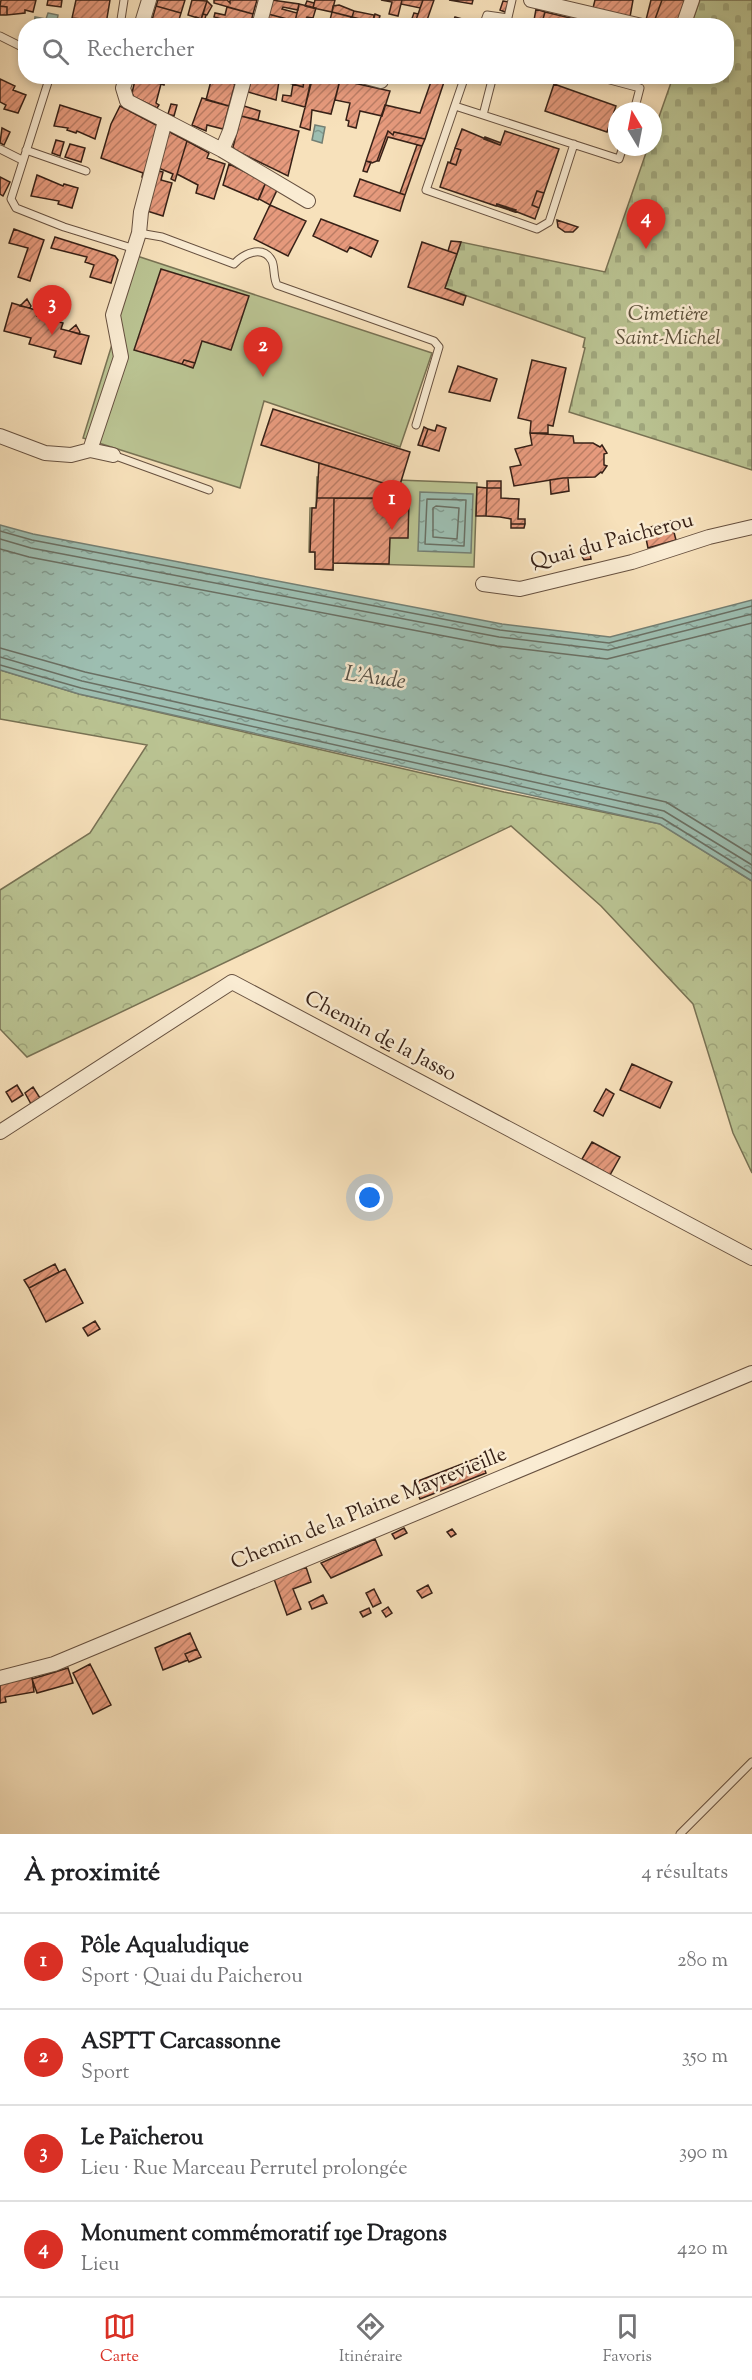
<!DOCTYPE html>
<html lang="fr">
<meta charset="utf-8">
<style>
body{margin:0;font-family:"Sorts Mill Goudy",serif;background:#f6f6f6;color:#202124}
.compass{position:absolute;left:608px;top:102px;width:54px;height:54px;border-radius:50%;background:#fff;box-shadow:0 3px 9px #0003;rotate:350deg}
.you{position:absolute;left:370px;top:1198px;width:21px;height:21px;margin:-15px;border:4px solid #fff;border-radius:50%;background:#1a73e8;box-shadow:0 0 0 9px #1a73e833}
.badge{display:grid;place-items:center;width:39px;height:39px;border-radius:50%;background:#d93025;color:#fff;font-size:20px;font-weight:700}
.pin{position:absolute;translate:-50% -50px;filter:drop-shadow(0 2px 3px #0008)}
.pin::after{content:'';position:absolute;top:32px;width:21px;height:18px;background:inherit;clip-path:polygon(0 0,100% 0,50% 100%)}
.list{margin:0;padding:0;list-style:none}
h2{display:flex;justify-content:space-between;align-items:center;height:78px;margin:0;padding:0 24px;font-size:26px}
h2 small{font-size:20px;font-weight:400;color:#757577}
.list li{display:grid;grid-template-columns:39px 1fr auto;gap:18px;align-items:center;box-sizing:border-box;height:96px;padding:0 24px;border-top:2px solid #e0e0e0}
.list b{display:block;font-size:22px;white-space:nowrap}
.list p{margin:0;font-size:20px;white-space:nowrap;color:#757577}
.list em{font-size:20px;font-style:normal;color:#757577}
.icon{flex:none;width:33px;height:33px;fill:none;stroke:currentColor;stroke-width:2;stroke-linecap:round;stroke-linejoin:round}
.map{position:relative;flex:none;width:752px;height:1834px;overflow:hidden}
.search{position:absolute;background:#fff;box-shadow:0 3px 9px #0003;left:18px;right:18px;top:18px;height:66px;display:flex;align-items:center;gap:15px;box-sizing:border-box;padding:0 21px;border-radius:24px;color:#757577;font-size:22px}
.sheet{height:462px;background:#fff}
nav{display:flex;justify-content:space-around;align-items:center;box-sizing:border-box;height:84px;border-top:2px solid #e0e0e0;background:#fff;font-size:16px;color:#757577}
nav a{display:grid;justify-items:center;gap:3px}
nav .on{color:#d93025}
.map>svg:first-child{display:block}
</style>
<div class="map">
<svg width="752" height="1834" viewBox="0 0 752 1834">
<defs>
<pattern id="forest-crowns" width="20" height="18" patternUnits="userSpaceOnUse" patternTransform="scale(1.5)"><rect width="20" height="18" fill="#bac392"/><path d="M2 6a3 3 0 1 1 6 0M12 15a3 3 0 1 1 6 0" fill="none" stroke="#a0a77d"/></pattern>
<pattern id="cemetery-stones" width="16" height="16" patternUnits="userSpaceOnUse" patternTransform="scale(1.5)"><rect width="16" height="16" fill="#bac392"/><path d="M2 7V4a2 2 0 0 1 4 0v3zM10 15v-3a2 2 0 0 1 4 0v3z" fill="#a0a77d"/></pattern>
<pattern id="water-ripples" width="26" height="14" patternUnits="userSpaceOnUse" patternTransform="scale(1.5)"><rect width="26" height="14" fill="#9dbeb1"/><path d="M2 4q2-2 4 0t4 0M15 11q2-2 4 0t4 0" fill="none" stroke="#819a8f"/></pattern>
<pattern id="building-hatch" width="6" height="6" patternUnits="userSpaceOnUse" patternTransform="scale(1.5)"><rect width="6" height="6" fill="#e69a7d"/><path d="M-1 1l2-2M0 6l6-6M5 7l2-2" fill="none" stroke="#bb7d65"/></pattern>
</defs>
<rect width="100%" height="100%" fill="#f7e1bb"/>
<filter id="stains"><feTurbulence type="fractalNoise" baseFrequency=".00333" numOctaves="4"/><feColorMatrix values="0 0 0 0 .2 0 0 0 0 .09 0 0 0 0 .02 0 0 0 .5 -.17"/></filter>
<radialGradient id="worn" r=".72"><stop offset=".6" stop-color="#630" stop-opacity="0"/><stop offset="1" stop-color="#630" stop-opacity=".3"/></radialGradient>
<path fill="#bac392" stroke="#787254" stroke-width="1.5" d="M134 255 432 353 400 447 264 401 240 488 83 438 114 338Z
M317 477 477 483 474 567 333 563V570L315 569V552H309L310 508H316Z"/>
<path fill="url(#forest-crowns)" stroke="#787254" stroke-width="1.5" d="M0 670 79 694 504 792 661 824 752 881V1173L733 1133 693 1004 601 906 511 826 27 1057 0 1029V890L90 833 147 745 0 719Z"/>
<path fill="url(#cemetery-stones)" stroke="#787254" stroke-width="1.5" d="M700 0H752V470L569 412 585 348 583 347 585 338 445 288 461 242 605 272 648 147H653V134L673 77 726 76V26L691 25Z"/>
<path fill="url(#water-ripples)" stroke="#747f73" stroke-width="1.5" d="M48 13 58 15 57 21 75 25H34L35 17 46 19Z
M315 125 325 127 322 143 312 140Z
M420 492 473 494 471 553 418 551Z
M0 525 33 534 502 624 610 637 752 600V881L660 824 79 694 0 670Z"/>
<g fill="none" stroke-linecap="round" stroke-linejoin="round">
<path stroke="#6a7064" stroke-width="1.5" d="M427 499 466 500 464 546 425 544Z
M436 506 459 508 457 539 433 537V508Z
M0 531 32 540 500 630 609 643 752 606
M0 539 31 548 499 637 608 650 752 614
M0 549 29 557 497 646 607 659 752 623
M0 648 85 672 666 802 752 855
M0 657 82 681 664 811 752 865
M0 665 81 688 662 818 752 874"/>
</g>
<path fill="url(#building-hatch)" stroke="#372117" stroke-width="1.5" d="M1 0H36L33 12 25 10V13L7 15V7L0 6Z
M48 0H62L61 7 47 5Z
M76 0H110L106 24 87 26 80 23 81 19 72 18Z
M158 0H185L181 13 156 6Z
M192 0 207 1 201 19 188 15Z
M214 0H227L230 3V0H257L253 14 214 3Z
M272 0 299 4 298 10 283 7 282 9 297 13 295 21 268 14Z
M315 0H335L332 12 313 8Z
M381 0H402L398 16 389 14 392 2Z
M402 0H423L420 8 401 4Z
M423 0H434L426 23 416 20Z
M449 0H473L472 4Z
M595 0H633L630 17 593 8Z
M651 0H662L654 22 646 20Z
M662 0H685L676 26 654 22Z
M207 1 212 6 207 15 203 14Z
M307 1 314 3 313 8 305 6Z
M503 1 509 2 505 12 500 10Z
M299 4 316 8 313 18 307 17 303 26H294Z
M339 5 354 11 352 17 332 12 333 6Z
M0 6 7 7V15H0Z
M156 6 181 13 177 26 152 20Z
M227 7 253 14 250 26 214 17 215 13 225 15Z
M536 9 545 12 541 26H533Z
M354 11 374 15 373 22 352 17Z
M332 12 351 17 348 26 329 24Z
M545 12 604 26H541Z
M414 13 418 14 414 26H403L404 23 410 24Z
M203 14 206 15 203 26H199Z
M268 14 295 21 294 26H265Z
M375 14 380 16 378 23 373 22Z
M196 17 201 19 199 26H194Z
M351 17 370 21 368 26H348Z
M455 17 466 20 464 26H451Z
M152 20 171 26H151Z
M224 20 245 26H223Z
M370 21 373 22 389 26H368Z
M136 76 161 84 156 103 159 105 157 108 134 97 132 93Z
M137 76H166L164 85Z
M210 76H237L235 84Z
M252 76 279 81 276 100 248 92Z
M262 76H288L286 82Z
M291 76H305L303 87 289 83Z
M305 76H312L305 107 282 101 283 95 291 96 293 84 303 87Z
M313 76 340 80 331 114 312 110 310 130 300 127Z
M433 76H446L425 139 394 132 393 135 388 131 377 161 372 163 366 161 385 105 420 113Z
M212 77 235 84 229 106 206 100Z
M0 79 15 86 13 90 26 95 18 113 4 109 6 105 0 102Z
M340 80 390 91 382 116 360 111 356 128 348 126 349 121 346 120 350 103 335 100Z
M554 84 616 106 607 132 545 111Z
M202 98 229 106 223 129 207 125 206 131 192 125Z
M171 104 177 105 174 116 168 114Z
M60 105 101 118 95 139 77 131 76 133 67 130 68 128 54 126Z
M120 106 160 127 145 178 142 177 143 173 101 158 111 124Z
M244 106 260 111 258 120 241 116Z
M241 116 299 131 288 176 235 150 233 147Z
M2 128 10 132 4 145 0 143Z
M462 129 500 145 505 131 559 149 544 193 537 191 532 205 539 208 535 219 497 204 496 206 440 187 448 162 456 165 461 150 455 148Z
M166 130 187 141 175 181 171 179 173 174 156 167Z
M388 131 393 135 394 132 425 139 422 146 388 137 379 161H377Z
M485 137 501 143 500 145 484 139Z
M56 140 64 142 60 156 52 153Z
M187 141 209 153 207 158 225 164 214 199 196 193 198 185 177 174Z
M70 144 85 148 81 162 65 157Z
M417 145 422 146 405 195 400 193Z
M455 148 461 150 456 165 450 163Z
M366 161 371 162 367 172 363 171Z
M229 164 266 182 258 200 223 185Z
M155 170 163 172 161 180 172 183 163 216 144 210Z
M37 175 63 186 64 184 78 188 72 208 58 204 59 201 31 196Z
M0 177 10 182 3 196 0 194Z
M360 179 405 195 400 211 354 196Z
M266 182 278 188 270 205 259 199Z
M537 191 544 193 539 208 532 205Z
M497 204 516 210 515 212 497 206Z
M270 205 306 221 288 256 254 239Z
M321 219 378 241 371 257 350 247 347 252 313 236Z
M557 220 578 227 573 232H565L558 227Z
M14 229 44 240 30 281 18 277 28 248 9 243Z
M55 237 115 256 118 260 111 283 90 277 94 265 85 262 87 257 51 248Z
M451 241 461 242 457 254 448 251Z
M422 242 457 254 445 288 466 296 463 305 408 287Z
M161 269 249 296 231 350 202 341 195 363 184 360 182 364 134 350Z
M27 299 31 306 30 308 20 306Z
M12 303 39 311 37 316 63 323 61 329 89 336 81 364 54 357 56 351 29 344 31 338 4 331Z
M52 312 55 319V321L45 318Z
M76 325 80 332 79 334 69 331Z
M184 360 195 363 193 368 182 364Z
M532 360 566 368 553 426 548 425V433H530L531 421 518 418Z
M458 366 497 379 490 401 449 392Z
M273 409 410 452 399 488 261 445Z
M437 425 446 428 439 451 422 446 428 429 435 431Z
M424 427 428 429 422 446 418 445Z
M530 433 573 436 574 443H593L600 447 602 445 607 453 604 454V465L607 466 602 473 601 472 595 477 563 478 514 486 510 467 521 465 515 449 532 445Z
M319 463 399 488 398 498H317Z
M563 478H568L569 491 551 494 550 480Z
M487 481H501V488H487Z
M477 487 487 488 486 516H476Z
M487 488H501V498L519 499 518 519H525V524H511V519L500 517 486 516Z
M317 498H334L333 570 315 569V552H310L312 508H316Z
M334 498 409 499 408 538H390L389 564 333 563Z
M671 521 676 540 648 548 644 529Z
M511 524H525L524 528H511Z
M589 548 591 559 584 560 579 551Z
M388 1037 395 1041 393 1046 385 1041Z
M384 1041 392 1045 389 1051 381 1047Z
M632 1064 672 1082 660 1108 620 1090Z
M17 1085 23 1095 12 1102 6 1092Z
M33 1087 40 1098 31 1104 25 1093Z
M606 1089 614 1094 603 1116 594 1111Z
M592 1142 620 1157 610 1175 582 1159Z
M55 1264 59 1272 29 1288 24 1280Z
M65 1269 83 1303 46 1322 29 1288Z
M95 1321 100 1329 88 1336 83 1328Z
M480 1457 486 1473 420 1499 413 1483Z
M404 1528 407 1533 395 1539 392 1534Z
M452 1529 456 1534 451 1537 447 1532Z
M375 1539 382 1555 331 1578 321 1563Z
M306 1567 311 1582 293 1589 301 1609 287 1615 274 1579Z
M428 1585 432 1593 422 1598 417 1591Z
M374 1589 381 1603 373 1607 366 1593Z
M323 1595 327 1603 312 1609 309 1602Z
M388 1607 392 1613 386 1617 382 1611Z
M369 1608 371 1613 363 1617 360 1612Z
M190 1633 197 1649 185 1654 188 1660 163 1670 155 1648Z
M197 1649 201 1657 189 1662 185 1654Z
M90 1664 111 1705 93 1714 73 1673Z
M68 1668 73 1683 37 1693 32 1679Z
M32 1677 34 1692 5 1697 6 1702 0 1703V1684Z"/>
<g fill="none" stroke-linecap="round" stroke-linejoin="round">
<defs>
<path id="lane" d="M120 26 124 0
M483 26 487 15 508 18
M506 26 512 0
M0 36 26 49
M50 76 11 199 16 208 64 227 135 249
M465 76 426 190 537 229 549 222 574 144
M493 76 483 115 619 159 623 147
M595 76 640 88 634 111
M455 106 483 115
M0 149 22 160
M26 150 86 171
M139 233 162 237 234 264C243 254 263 244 272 261 275 268 273 277 277 285L434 341 439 347 416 425
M113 455 209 490
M680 1834 752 1762"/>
<path id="street" d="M531 0 642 26
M141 26 149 0
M259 26 266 0
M683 26 692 0
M127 76 123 88 127 101 222 150 308 201
M362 76 381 81
M222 150 230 131 245 76
M0 436 45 453 71 455 90 450 113 455
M90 450 121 357 113 315 139 233 141 212 165 121
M483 584 520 589 632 562 709 537 752 527
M0 1132 232 982 752 1258
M0 1678 54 1664 752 1373"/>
</defs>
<use href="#lane" stroke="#675140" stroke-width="9"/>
<use href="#street" stroke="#675140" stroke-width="16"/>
<use href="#lane" stroke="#faecd3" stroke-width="7"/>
<use href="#street" stroke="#faecd3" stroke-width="14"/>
</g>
<g text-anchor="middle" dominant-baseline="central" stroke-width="5" stroke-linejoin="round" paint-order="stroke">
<g font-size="21" font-style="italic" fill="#5e523c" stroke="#faecd3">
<text x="668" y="315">Cimetière<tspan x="668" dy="24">Saint-Michel</tspan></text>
</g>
<g font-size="21" fill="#372117" stroke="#faecd3">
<text transform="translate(612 542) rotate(-15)">Quai du Paicherou</text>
<text transform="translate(380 1037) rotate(28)">Chemin de la Jasso</text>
<text transform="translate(369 1509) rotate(-22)">Chemin de la Plaine Mayrevieille</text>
</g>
<g font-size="22" font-style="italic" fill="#565045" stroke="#faecd3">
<text transform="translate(375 679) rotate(8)">L'Aude</text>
</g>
</g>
<rect width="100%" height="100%" filter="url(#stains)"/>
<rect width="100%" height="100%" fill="url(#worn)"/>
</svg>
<svg class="compass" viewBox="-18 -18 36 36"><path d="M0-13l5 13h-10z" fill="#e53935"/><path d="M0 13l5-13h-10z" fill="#757577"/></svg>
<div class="you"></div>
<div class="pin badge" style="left:392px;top:530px">1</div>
<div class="pin badge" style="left:263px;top:377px">2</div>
<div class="pin badge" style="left:52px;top:335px">3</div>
<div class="pin badge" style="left:646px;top:249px">4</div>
<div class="search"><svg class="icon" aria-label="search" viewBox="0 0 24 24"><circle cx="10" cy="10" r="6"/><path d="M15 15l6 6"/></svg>Rechercher</div>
</div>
<section class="sheet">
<h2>À proximité<small>4 résultats</small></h2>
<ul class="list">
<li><span class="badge">1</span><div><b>Pôle Aqualudique</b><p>Sport · Quai du Paicherou</p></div><em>280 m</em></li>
<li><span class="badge">2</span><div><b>ASPTT Carcassonne</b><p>Sport</p></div><em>350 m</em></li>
<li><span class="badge">3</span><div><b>Le Païcherou</b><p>Lieu · Rue Marceau Perrutel prolongée</p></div><em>390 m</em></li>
<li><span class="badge">4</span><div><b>Monument commémoratif 19e Dragons</b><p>Lieu</p></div><em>420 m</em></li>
</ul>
</section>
<nav>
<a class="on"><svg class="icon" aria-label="map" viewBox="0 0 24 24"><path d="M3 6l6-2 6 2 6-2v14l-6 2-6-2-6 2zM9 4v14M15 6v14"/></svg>Carte</a>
<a><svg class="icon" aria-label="directions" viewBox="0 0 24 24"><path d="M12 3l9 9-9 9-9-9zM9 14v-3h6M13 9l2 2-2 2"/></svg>Itinéraire</a>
<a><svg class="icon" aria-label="saved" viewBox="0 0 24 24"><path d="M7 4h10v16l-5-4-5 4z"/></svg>Favoris</a>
</nav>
